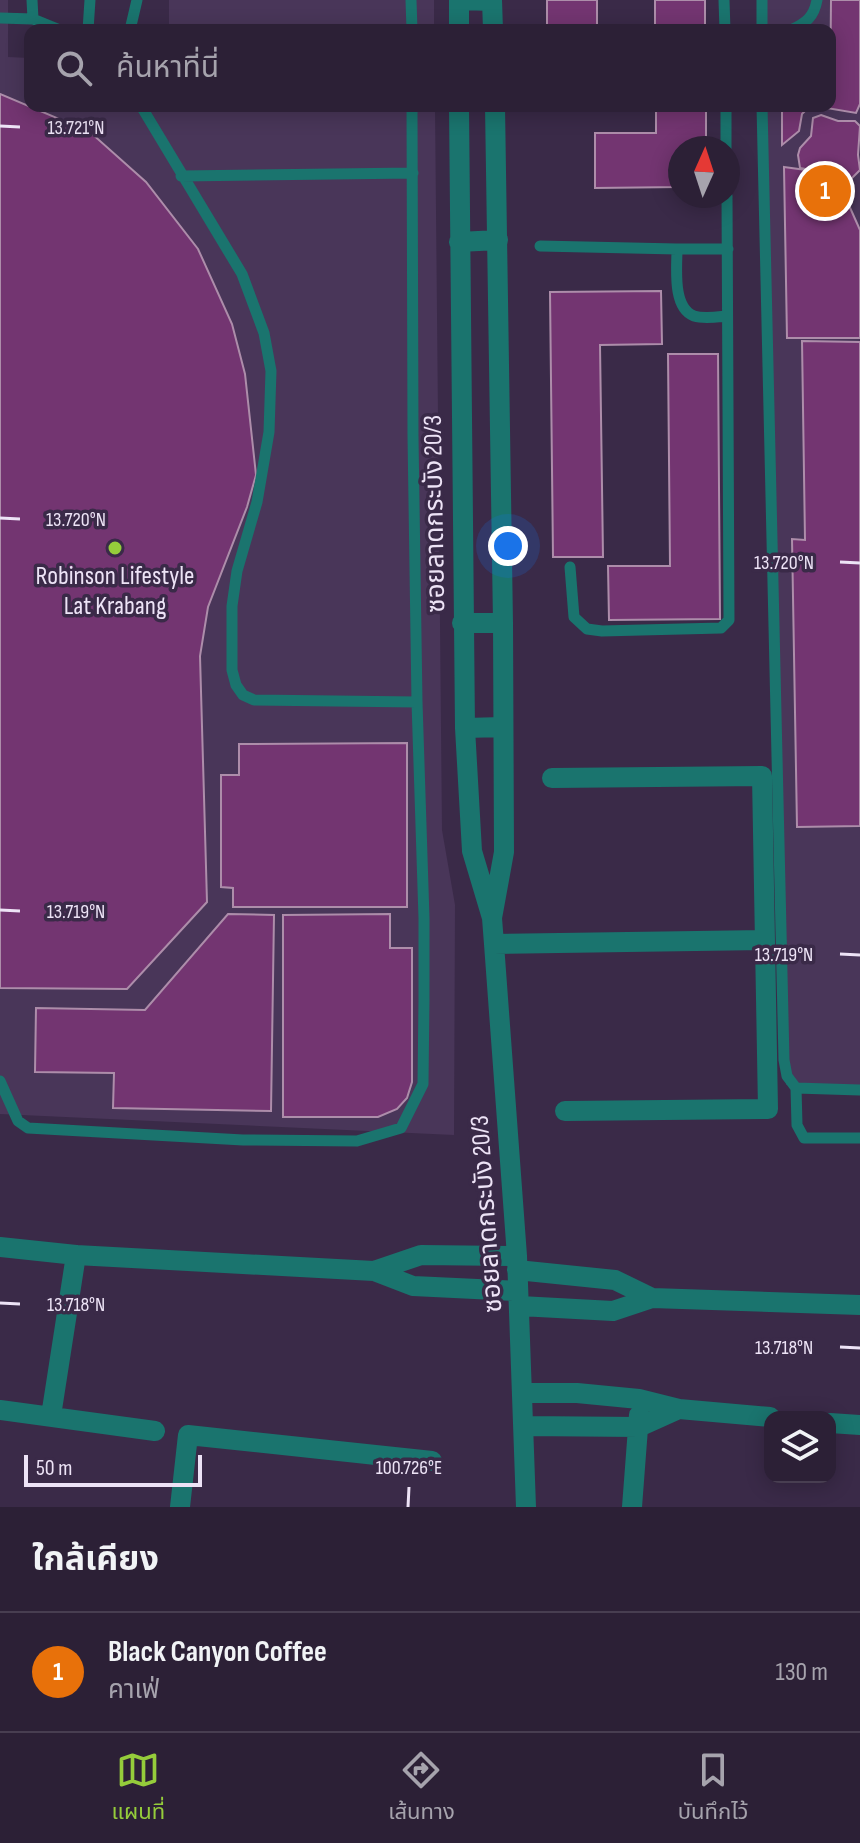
<!DOCTYPE html>
<html lang="th">
<meta charset="utf-8">
<style>
body{margin:0;font-family:"Sofia Sans Condensed","Noto Sans Thai",sans-serif;background:#382d42;color:#f1f3f6}
.controls{position:absolute;right:24px;bottom:24px;display:grid;overflow:hidden;border-radius:16px;box-shadow:0 4px 20px #0003}
.controls button{width:72px;height:72px;display:grid;place-items:center;padding:0;border:0;border-bottom:2px solid #483e51;background:#2c2036;color:#f1f3f6;font:40px sans-serif}
.compass{position:absolute;left:668px;top:136px;width:72px;height:72px;border-radius:50%;background:#2c2036;box-shadow:0 4px 20px #0003;rotate:3deg}
.scale{position:absolute;left:24px;bottom:20px;width:178px;box-sizing:border-box;padding-left:8px;border:4px solid #ede3f6;border-top:0;font-size:22px;line-height:28px;white-space:nowrap;color:#ede3f6;-webkit-text-stroke:6px #3a2a48;paint-order:stroke}
.you{position:absolute;left:508px;top:546px;width:28px;height:28px;margin:-20px;border:6px solid #fff;border-radius:50%;background:#1a73e8;box-shadow:0 0 0 12px #1a73e833}
.badge{display:grid;place-items:center;width:52px;height:52px;border-radius:50%;background:#95cc3b;color:#fff;font-size:26px;font-weight:700}
.pin{position:absolute;translate:-50% -50%;border:4px solid #fff;box-shadow:0 2px 8px #0006}
.list{margin:0;padding:0;list-style:none}
h2{display:flex;justify-content:space-between;align-items:center;height:104px;margin:0;padding:0 32px;font-size:34px}
h2 small{font-size:26px;font-weight:400;color:#a6a3ad}
.list li{display:grid;grid-template-columns:52px 1fr auto;gap:24px;align-items:center;box-sizing:border-box;height:120px;padding:0 32px;border-top:2px solid #483e51}
.list b{display:block;font-size:30px;white-space:nowrap}
.list p{margin:0;font-size:26px;white-space:nowrap;color:#a6a3ad}
.list em{font-size:26px;font-style:normal;color:#a6a3ad}
.icon{flex:none;width:44px;height:44px;fill:none;stroke:currentColor;stroke-width:2;stroke-linecap:round;stroke-linejoin:round}
.map{position:relative;flex:none;width:860px;height:1507px;overflow:hidden}
.search{position:absolute;background:#2c2036;box-shadow:0 4px 20px #0003;left:24px;right:24px;top:24px;height:88px;display:flex;align-items:center;gap:20px;box-sizing:border-box;padding:0 28px;border-radius:16px;color:#a6a3ad;font-size:30px}
.sheet{height:224px;background:#2c2036}
nav{display:flex;justify-content:space-around;align-items:center;box-sizing:border-box;height:112px;border-top:2px solid #483e51;background:#2c2036;font-size:22px;color:#a6a3ad}
nav a{display:grid;justify-items:center;gap:4px}
nav .on{color:#95cc3b}
.map>svg:first-child{display:block}
</style>
<div class="map">
<svg width="860" height="1507" viewBox="0 0 860 1507">
<rect width="100%" height="100%" fill="#3a2a48"/>
<path fill="#493659" d="M0 0H8V57L30 58V106H435L442 830 455 905 454 1135 0 1114Z
M169 0H434V30H169Z
M757 0H860V1086L786 1085 760 106H830V30H758Z"/>
<path fill="#733571" stroke="#ad8daa" stroke-width="2" d="M547 0H597V30H547Z
M655 0H705V30H655Z
M831 0H860V104L856 113 815 106H830Z
M0 94 90 132 146 182 198 249 232 324 245 374 256 475 247 507 208 607 200 656 207 902 127 989 0 988Z
M547 106H596V109H547Z
M656 106H706V148H680V187L595 188V133H656Z
M782 106H810L802 114 799 131 782 145Z
M821 115 838 121H855L860 126 858 155 860 170 850 180 842 179 835 174 800 168 798 155 800 148 811 136 813 118Z
M784 167 835 174 860 230V338H787Z
M661 291 662 344 600 345 603 557H553L550 292Z
M802 341 860 342V826L797 827 792 539 805 540Z
M668 354H718L720 619 609 620 608 566H670Z
M407 743V907H233V888L221 887V775H239V744Z
M228 914 274 915 271 1111 113 1108 114 1073 35 1072 36 1008 145 1010Z
M390 914V948H412V1082L407 1098 397 1109 378 1117H283V915Z"/>
<g fill="none" stroke-linecap="round" stroke-linejoin="round">
<path stroke="#1a746e" stroke-width="11" d="M32 0 33 19
M411 0 412 30
M724 0 725 30
M762 0V30
M0 18 33 19 60 30
M88 30 90 0
M130 30 137 0
M791 30C806 23 814 17 817 0
M141 106 242 274 264 333 271 371 269 432 257 502 237 571 232 606V670L236 685 243 695 254 700 417 702
M726 106V148
M762 106 784 1060 787 1076 796 1088 860 1090
M181 176 413 173
M540 246 677 249
M727 316C716 317 704 319 694 316 672 308 677 267 677 249H728
M570 567 574 617 587 629 602 631 721 628 729 620 727 196
M0 1081 18 1121 28 1128 243 1140 357 1141 401 1128 423 1084 424 999V918L417 702 413 436 412 106
M796 1088 797 1125 804 1138H860"/>
<path stroke="#1a746e" stroke-width="20" d="M459 0V30
M460 0 492 1
M492 0 493 30
M459 106 465 728 472 851 492 918 494 944 517 1256 526 1507
M459 242 498 240
M462 623H503
M465 728 503 727
M552 778 762 776 768 1109 565 1111
M492 918 504 852 503 623 495 106
M494 944 765 940
M0 1247 76 1255 374 1271 413 1286 518 1291
M517 1270 615 1280 652 1298
M374 1271 421 1255 517 1256
M520 1306 613 1311 652 1298 860 1305
M522 1393H577L639 1399 679 1409 770 1417
M0 1410 155 1431
M51 1416 76 1255
M830 1423 860 1425
M524 1426 639 1427 679 1409
M180 1507 188 1435 432 1461
M632 1507 639 1415"/>
</g>
<path fill="none" stroke="#ede3f6" stroke-width="3" d="M0 126 20 127M0 518 20 519M840 562 860 563M0 910 20 911M840 954 860 955M0 1303 20 1304M840 1347 860 1348M408 1507 409 1487"/>
<circle fill="#95cc3b" stroke="#3a2a48" stroke-width="3" cx="115" cy="548" r="8"/>
<g text-anchor="middle" dominant-baseline="central" stroke-width="7" stroke-linejoin="round" paint-order="stroke">
<g font-size="26" fill="#ede3f6" stroke="#3a2a48">
<text transform="translate(435 514) rotate(-91)">ซอยลาดกระบัง 20/3</text>
<text transform="translate(487 1214) rotate(-94)">ซอยลาดกระบัง 20/3</text>
</g>
<g font-size="26" fill="#ede3f6" stroke="#3a2a48">
<text x="115" y="576">Robinson Lifestyle<tspan x="115" dy="30">Lat Krabang</tspan></text>
</g>
</g>
<g font-size="20" text-anchor="middle" fill="#ede3f6" stroke="#3a2a48" stroke-width="7" stroke-linejoin="round" paint-order="stroke">
<text x="76" y="134">13.721°N</text>
<text x="76" y="526">13.720°N</text>
<text x="784" y="569">13.720°N</text>
<text x="76" y="918">13.719°N</text>
<text x="784" y="961">13.719°N</text>
<text x="76" y="1311">13.718°N</text>
<text x="784" y="1354">13.718°N</text>
<text x="409" y="1474">100.726°E</text>
</g>
</svg>
<div class="controls">
<button><svg class="icon" aria-label="layers" viewBox="0 0 24 24"><path d="M12 4l9 5-9 5-9-5zM3 14l9 5 9-5"/></svg></button>
</div>
<svg class="compass" viewBox="-18 -18 36 36"><path d="M0-13l5 13h-10z" fill="#e53935"/><path d="M0 13l5-13h-10z" fill="#a6a3ad"/></svg>
<div class="scale">50 m</div>
<div class="you"></div>
<div class="pin badge" style="left:825px;top:191px;background:#e8710a">1</div>
<div class="search"><svg class="icon" aria-label="search" viewBox="0 0 24 24"><circle cx="10" cy="10" r="6"/><path d="M15 15l6 6"/></svg>ค้นหาที่นี่</div>
</div>
<section class="sheet">
<h2>ใกล้เคียง<small></small></h2>
<ul class="list">
<li><span class="badge" style="background:#e8710a">1</span><div><b>Black Canyon Coffee</b><p>คาเฟ่</p></div><em>130 m</em></li>
</ul>
</section>
<nav>
<a class="on"><svg class="icon" aria-label="map" viewBox="0 0 24 24"><path d="M3 6l6-2 6 2 6-2v14l-6 2-6-2-6 2zM9 4v14M15 6v14"/></svg>แผนที่</a>
<a><svg class="icon" aria-label="directions" viewBox="0 0 24 24"><path d="M12 3l9 9-9 9-9-9zM9 14v-3h6M13 9l2 2-2 2"/></svg>เส้นทาง</a>
<a><svg class="icon" aria-label="saved" viewBox="0 0 24 24"><path d="M7 4h10v16l-5-4-5 4z"/></svg>บันทึกไว้</a>
</nav>
